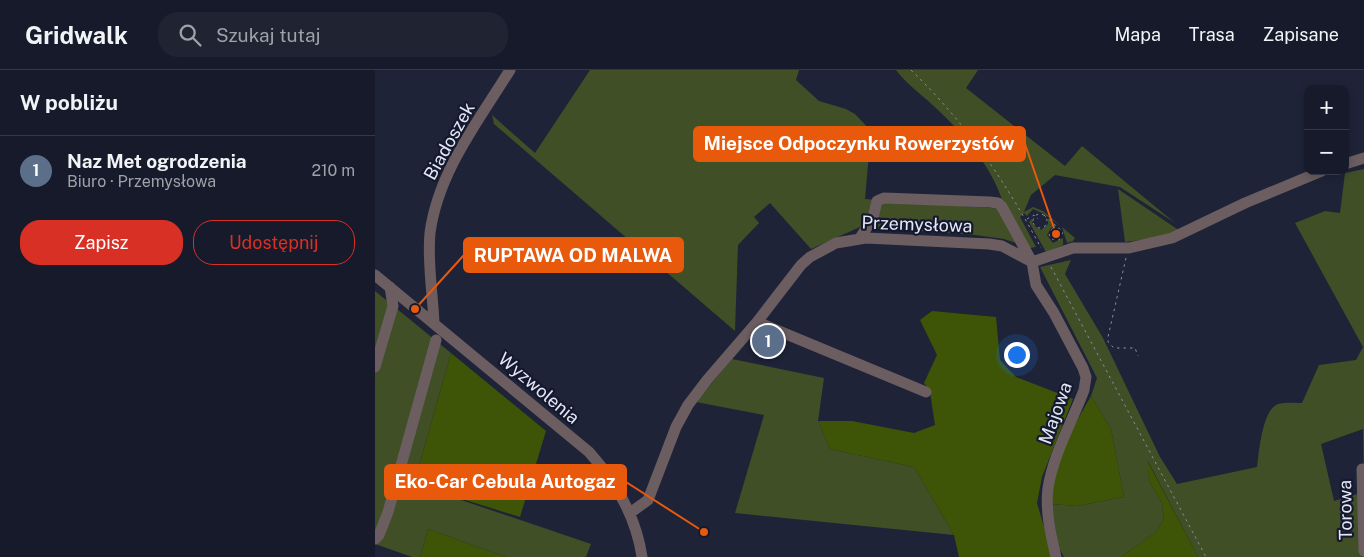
<!DOCTYPE html>
<html lang="pl">
<meta charset="utf-8">
<style>
body{margin:0;font-family:"Public Sans",sans-serif;background:#1f2332;color:#f1f3f6}
.controls{position:absolute;right:15px;top:15px;display:grid;overflow:hidden;border-radius:10px;box-shadow:0 2px 8px #0003}
.controls button{width:45px;height:45px;display:grid;place-items:center;padding:0;border:0;border-bottom:1px solid #353847;background:#161a2a;color:#f1f3f6;font:25px sans-serif}
.you{position:absolute;left:641px;top:284px;width:18px;height:18px;margin:-12px;border:4px solid #fff;border-radius:50%;background:#1a73e8;box-shadow:0 0 0 8px #1a73e833}
.badge{display:grid;place-items:center;width:32px;height:32px;border-radius:50%;background:#d93025;color:#fff;font-size:16px;font-weight:700}
.pin{position:absolute;translate:-50% -50%;border:2px solid #fff;box-shadow:0 1px 5px #0006}
.list{margin:0;padding:0;list-style:none}
h2{display:flex;justify-content:space-between;align-items:center;height:65px;margin:0;padding:0 20px;font-size:21px}
h2 small{font-size:16px;font-weight:400;color:#9ea1a8}
.list li{display:grid;grid-template-columns:32px 1fr auto;gap:15px;align-items:center;box-sizing:border-box;height:70px;padding:0 20px;border-top:1px solid #353847}
.list b{display:block;font-size:19px;white-space:nowrap}
.list p{margin:0;font-size:16px;white-space:nowrap;color:#9ea1a8}
.list em{font-size:16px;font-style:normal;color:#9ea1a8}
.actions{display:flex;gap:10px;padding:15px 20px}
.actions a{flex:1;padding:11px 0;border:1px solid #d93025;border-radius:20px;text-align:center;font-size:18px;color:#d93025}
.actions .main{background:#d93025;color:#fff}
.icon{flex:none;width:28px;height:28px;fill:none;stroke:currentColor;stroke-width:2;stroke-linecap:round;stroke-linejoin:round}
.map{position:relative;flex:none;width:989px;height:487px;overflow:hidden}
header{display:flex;align-items:center;gap:30px;box-sizing:border-box;height:70px;padding:0 25px;background:#161a2a;border-bottom:1px solid #353847}
header strong{font-size:24px}
nav{display:flex;gap:28px;margin-inline-start:auto;font-size:18px}
.search{width:350px;height:45px;background:#1f2332;display:flex;align-items:center;gap:12px;box-sizing:border-box;padding:0 18px;border-radius:20px;color:#9ea1a8;font-size:19px}
main{display:flex}
aside{flex:1;background:#161a2a}
.map>svg:first-child{display:block}
</style>
<header>
<strong>Gridwalk</strong>
<div class="search"><svg class="icon" aria-label="search" viewBox="0 0 24 24"><circle cx="10" cy="10" r="6"/><path d="M15 15l6 6"/></svg>Szukaj tutaj</div>
<nav><a>Mapa</a><a>Trasa</a><a>Zapisane</a></nav>
</header>
<main>
<aside>
<h2>W pobliżu<small></small></h2>
<ul class="list">
<li><span class="badge" style="background:#5c6f8a">1</span><div><b>Naz Met ogrodzenia</b><p>Biuro · Przemysłowa</p></div><em>210 m</em></li>
</ul>
<div class="actions"><a class="main">Zapisz</a><a>Udostępnij</a></div>
</aside>
<div class="map">
<svg width="989" height="487" viewBox="0 0 989 487">
<rect width="100%" height="100%" fill="#1e2338"/>
<path fill="#404f26" d="M215 0H424L421 10 444 31 471 39 480 44 496 61 490 129 630 139C620 101 592 67 563 40 549 26 533 16 521 0H603L591 18 690 96 707 76 800 153 745 117 680 105 656 125 649 142 658 137 668 141 700 168 698 171 692 173 687 157 669 144 658 139 652 146 649 143 645 147 661 177 655 178 629 169 600 165 485 157 436 179 395 133 379 147 384 153 363 175 360 261 119 54 117 45 160 83Z
M989 99V420L988 359 946 374 959 431 989 422V487H823L773 391 774 411 787 433 789 449 781 462 746 487H689L684 478 676 434 702 436 749 427 736 359 716 326 722 308 665 197 696 190 690 204 728 268 785 387 802 414 882 397C884 382 887 340 903 334 910 332 920 333 927 333L944 295 981 290 988 277 920 153 950 141 965 143 970 103Z
M743 119 805 161 782 168 750 172Z
M657 149 658 155 666 160 673 154V149L681 156 676 158 672 165 678 173 688 168V175L671 182 654 152Z
M0 221 76 283 39 414 216 474 211 487H131L53 459 45 487H37L0 474Z
M357 289 449 308 443 351 455 379 539 397 579 465 360 443 389 345 321 332Z"/>
<path fill="#3e5508" d="M557 241 621 247 625 290 641 307 698 329 667 407 662 433 678 487H584L579 465 539 397 455 379 443 351H477L539 363 560 355 555 322 549 313 562 285 545 250Z
M76 283 171 361 145 447 39 414Z
M716 326 736 359 749 427 702 436 676 434C670 403 701 353 716 326Z
M772 390 823 487H746L781 462 789 449 787 433 774 411Z
M53 459 131 487H45Z"/>
<g fill="none" stroke-linecap="round" stroke-linejoin="round">
<path stroke="#898e9f" stroke-width="1" stroke-dasharray="2.5 4" stroke-linecap="butt" d="M536 0C590 52 631 112 666 178
M658 151a7 7 0 1 1 14 0a7 7 0 1 1-14 0Z
M669 145 688 162 684 170 676 169 674 164 677 159H685
M652 149 659 145 663 149
M751 188 733 267V272L739 278H760L763 286
M676 197 831 487"/>
<path stroke="#6b5d60" stroke-width="11" d="M970 94 989 88
M485 168 498 148 502 131 509 128 615 132 623 133 627 137 657 192 661 215 679 243 708 298 711 307 709 320C697 352 678 385 673 418 670 441 676 465 681 487
M0 205 214 382C241 412 261 446 267 487
M382 252 551 322
M59 254C58 224 52 192 55 163 63 102 104 50 135 0
M0 297 18 236 15 217
M987 399 989 481
M255 443 273 430 301 357 313 335 332 310 382 252 426 195 435 187 461 173 491 168 614 174 627 176 657 192 698 178H754L797 168 870 133 947 101
M0 469 4 465 13 442 61 270"/>
</g>
<g text-anchor="middle" dominant-baseline="central" stroke-width="4.5" stroke-linejoin="round" paint-order="stroke">
<g font-size="18" fill="#e3e7f6" stroke="#15192e">
<text transform="translate(74 71) rotate(-61)">Biadoszek</text>
<text transform="translate(542 154) rotate(2)">Przemysłowa</text>
<text transform="translate(164 318) rotate(40)">Wyzwolenia</text>
<text transform="translate(680 343) rotate(-70)">Majowa</text>
<text transform="translate(970 440) rotate(-91)">Torowa</text>
</g>
</g>
<path fill="none" stroke="#e8590c" stroke-width="2" d="M681 164L650 74M40 239L89 185M329 462L251 412"/>
<g fill="#e8590c" stroke="#15192e" stroke-width="2">
<circle cx="681" cy="164" r="5"/>
<circle cx="40" cy="239" r="5"/>
<circle cx="329" cy="462" r="5"/>
</g>
<g fill="#e8590c" stroke="#e8590c" stroke-width="2">
<rect x="319" y="57" width="331" height="34" rx="5"/>
<rect x="89" y="168" width="219" height="34" rx="5"/>
<rect x="10" y="395" width="241" height="34" rx="5"/>
</g>
<g font-size="19" text-anchor="middle" font-weight="bold" fill="#fff">
<text x="484" y="80">Miejsce Odpoczynku Rowerzystów</text>
<text x="198" y="192">RUPTAWA OD MALWA</text>
<text x="130" y="418">Eko-Car Cebula Autogaz</text>
</g>
</svg>
<div class="controls">
<button>+</button>
<button>−</button>
</div>
<div class="you"></div>
<div class="pin badge" style="left:393px;top:271px;background:#5c6f8a">1</div>
</div>
</main>
